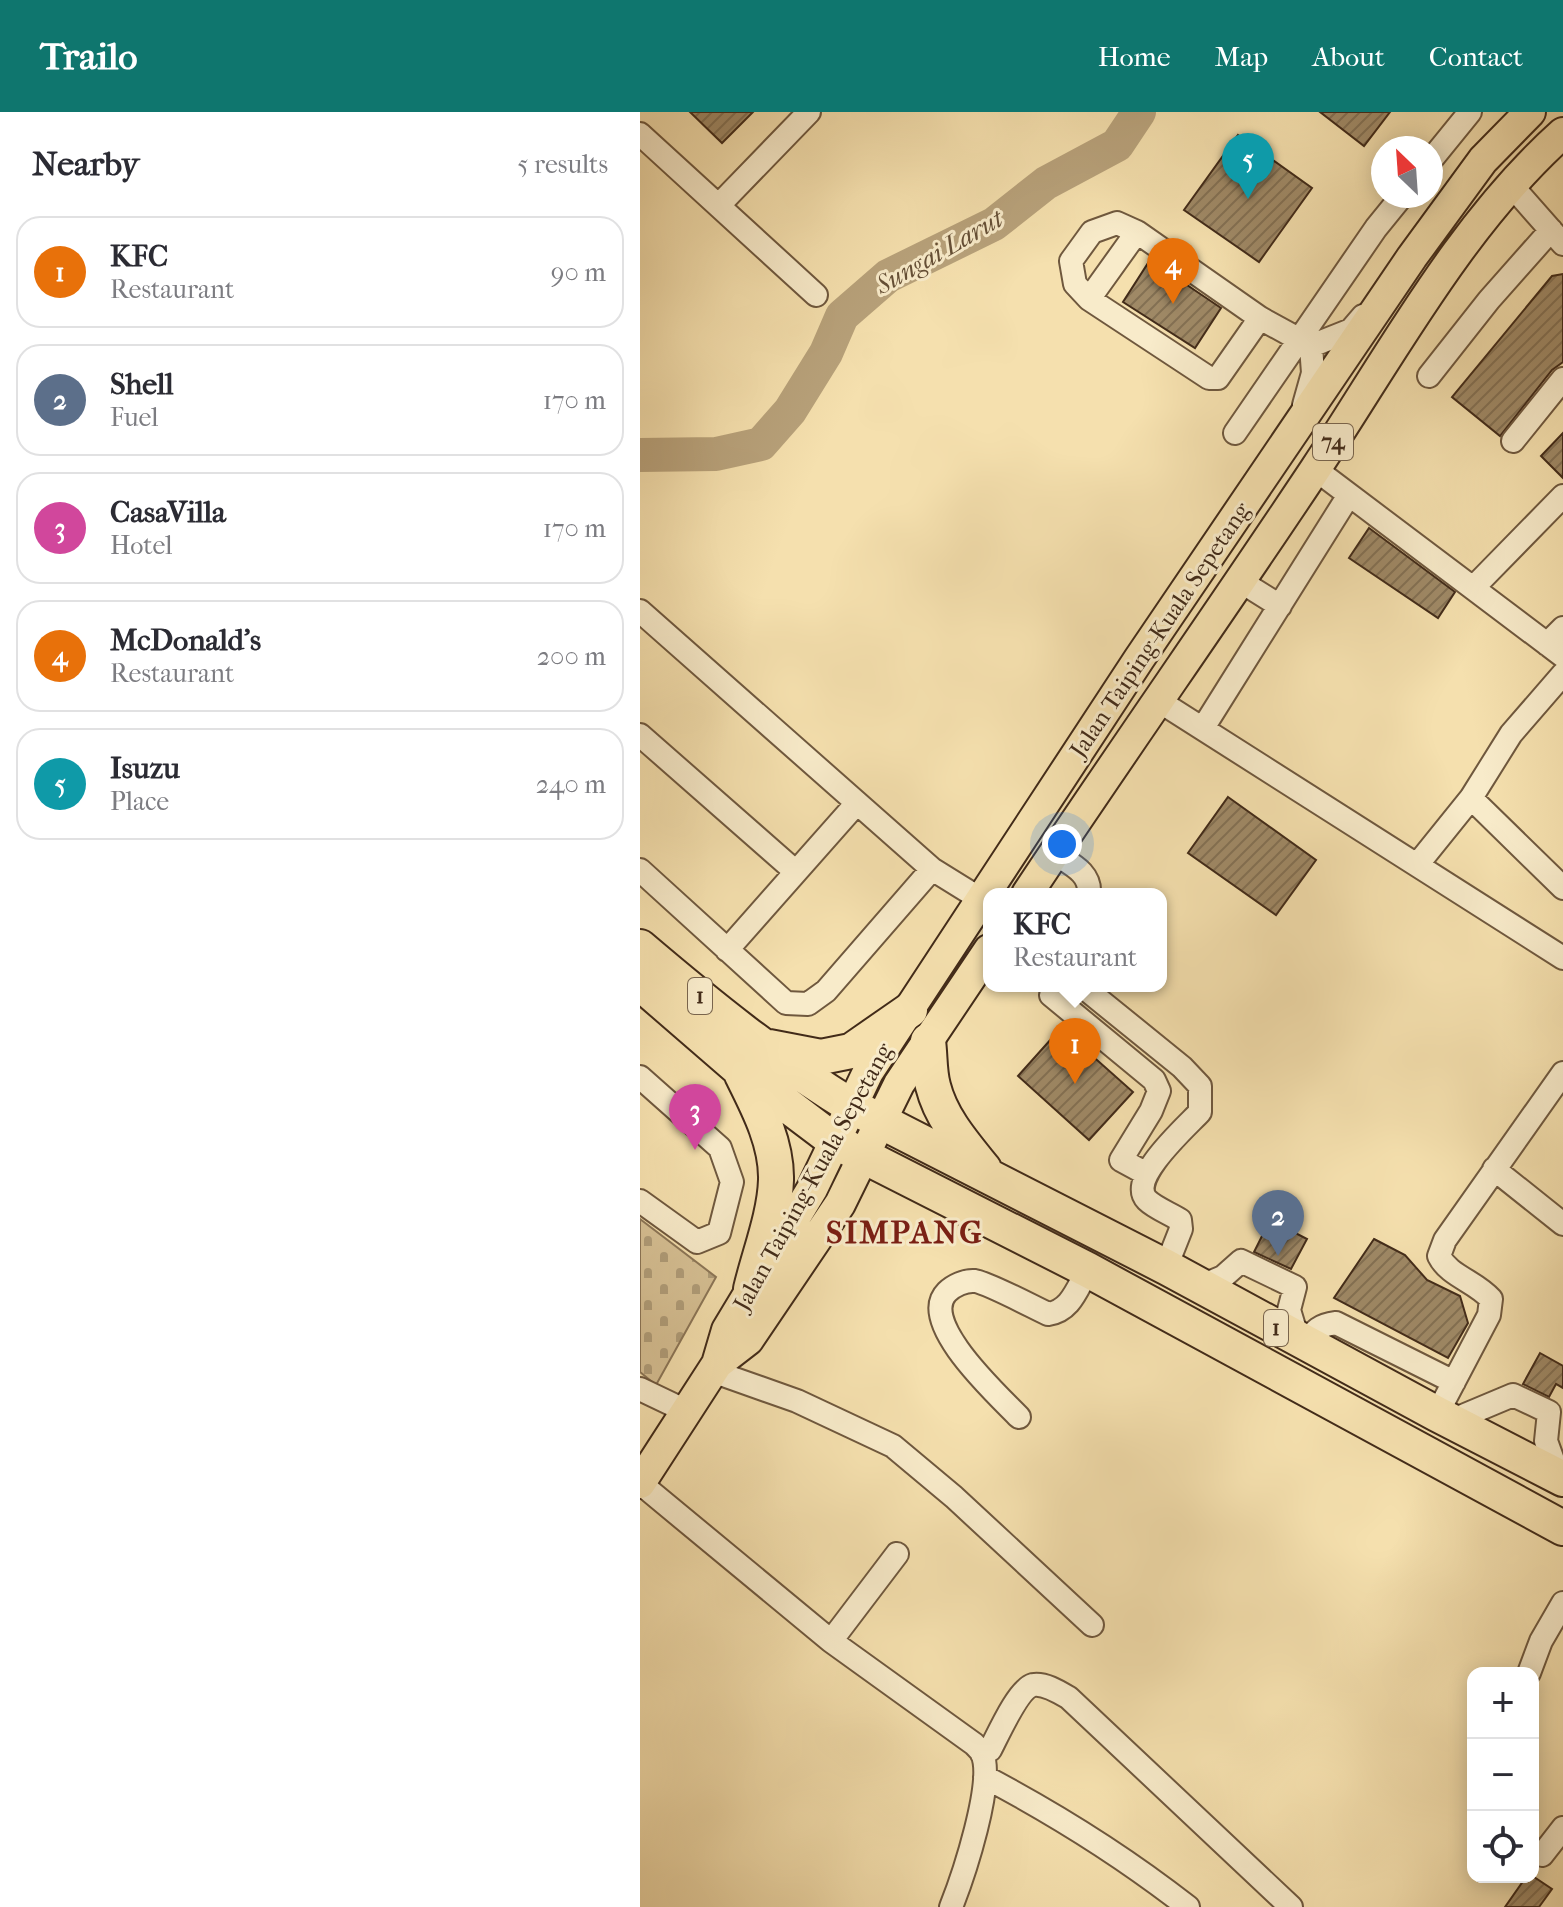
<!DOCTYPE html>
<meta charset="utf-8">
<style>
body{margin:0;font-family:"IM FELL French Canon",serif;background:#f7f7f7;color:#2b2b33}
.controls{position:absolute;right:24px;bottom:24px;display:grid;overflow:hidden;border-radius:16px;box-shadow:0 4px 20px #0003}
.controls button{width:72px;height:72px;display:grid;place-items:center;padding:0;border:0;border-bottom:2px solid #e1e1e2;background:#fff;color:#2b2b33;font:40px sans-serif}
.compass{position:absolute;left:731px;top:24px;width:72px;height:72px;border-radius:50%;background:#fff;box-shadow:0 4px 20px #0003;rotate:335deg}
.you{position:absolute;left:422px;top:732px;width:28px;height:28px;margin:-20px;border:6px solid #fff;border-radius:50%;background:#1a73e8;box-shadow:0 0 0 12px #1a73e833}
.badge{display:grid;place-items:center;width:52px;height:52px;border-radius:50%;background:#0f766e;color:#fff;font-size:26px;font-weight:700}
.pin{position:absolute;translate:-50% -66px;filter:drop-shadow(0 2px 4px #0008)}
.pin::after{content:'';position:absolute;top:42px;width:28px;height:24px;background:inherit;clip-path:polygon(0 0,100% 0,50% 100%)}
.popup{position:absolute;left:343px;top:776px;width:184px;height:104px;box-sizing:border-box;display:grid;place-content:center;border-radius:16px;background:#fff;filter:drop-shadow(0 2px 6px #0005);font-size:26px;white-space:nowrap;color:#7c7c81}
.popup b{font-size:30px;color:#2b2b33}
.popup::after{content:'';position:absolute;left:50%;top:100%;margin-left:-16px;border:16px solid transparent;border-top-color:#fff}
.list{margin:0;padding:0;list-style:none}
h2{display:flex;justify-content:space-between;align-items:center;height:104px;margin:0;padding:0 32px;font-size:34px}
h2 small{font-size:26px;font-weight:400;color:#7c7c81}
.list li{display:grid;grid-template-columns:52px 1fr auto;gap:24px;align-items:center;box-sizing:border-box;height:112px;margin:0 16px 16px;padding:0 16px;border:2px solid #e1e1e2;border-radius:24px}
.list b{display:block;font-size:30px;white-space:nowrap}
.list p{margin:0;font-size:26px;white-space:nowrap;color:#7c7c81}
.list em{font-size:26px;font-style:normal;color:#7c7c81}
.icon{flex:none;width:44px;height:44px;fill:none;stroke:currentColor;stroke-width:2;stroke-linecap:round;stroke-linejoin:round}
.map{position:relative;flex:none;width:923px;height:1795px;overflow:hidden}
header{display:flex;align-items:center;gap:48px;box-sizing:border-box;height:112px;padding:0 40px;background:#0f766e;color:#fff}
header strong{font-size:38px}
nav{display:flex;gap:44px;margin-inline-start:auto;font-size:28px}
main{display:flex}
aside{flex:1;background:#fff}
.map>svg:first-child{display:block}
</style>
<header>
<strong>Trailo</strong>
<nav><a>Home</a><a>Map</a><a>About</a><a>Contact</a></nav>
</header>
<main>
<aside>
<h2>Nearby<small>5 results</small></h2>
<ul class="list">
<li><span class="badge" style="background:#e8710a">1</span><div><b>KFC</b><p>Restaurant</p></div><em>90 m</em></li>
<li><span class="badge" style="background:#5c6f8a">2</span><div><b>Shell</b><p>Fuel</p></div><em>170 m</em></li>
<li><span class="badge" style="background:#d1479c">3</span><div><b>CasaVilla</b><p>Hotel</p></div><em>170 m</em></li>
<li><span class="badge" style="background:#e8710a">4</span><div><b>McDonald's</b><p>Restaurant</p></div><em>200 m</em></li>
<li><span class="badge" style="background:#0f9aa8">5</span><div><b>Isuzu</b><p>Place</p></div><em>240 m</em></li>
</ul>
</aside>
<div class="map">
<svg width="923" height="1795" viewBox="0 0 923 1795">
<defs>
<pattern id="cemetery-stones" width="16" height="16" patternUnits="userSpaceOnUse" patternTransform="scale(2)"><rect width="16" height="16" fill="#d7c195"/><path d="M2 7V4a2 2 0 0 1 4 0v3zM10 15v-3a2 2 0 0 1 4 0v3z" fill="#b09d79"/></pattern>
<pattern id="building-hatch" width="6" height="6" patternUnits="userSpaceOnUse" patternTransform="scale(2)"><rect width="6" height="6" fill="#9f8966"/><path d="M-1 1l2-2M0 6l6-6M5 7l2-2" fill="none" stroke="#837053"/></pattern>
</defs>
<rect width="100%" height="100%" fill="#f5e0ae"/>
<filter id="stains"><feTurbulence type="fractalNoise" baseFrequency=".0025" numOctaves="4"/><feColorMatrix values="0 0 0 0 .2 0 0 0 0 .09 0 0 0 0 .02 0 0 0 .5 -.17"/></filter>
<radialGradient id="worn" r=".72"><stop offset=".6" stop-color="#630" stop-opacity="0"/><stop offset="1" stop-color="#630" stop-opacity=".3"/></radialGradient>
<path fill="url(#cemetery-stones)" stroke="#8c7657" stroke-width="2" d="M0 1107 76 1165 16 1273 0 1260Z"/>
<g fill="none" stroke-linecap="round" stroke-linejoin="round">
<path stroke="#b8a27b" stroke-width="34" d="M0 343 76 342 121 332 150 299 186 241 202 204 248 164 354 112 406 71 477 33 499 0"/>
</g>
<path fill="url(#building-hatch)" stroke="#422b19" stroke-width="2" d="M50 0H113L82 31Z
M680 0H750L724 34Z
M598 23 672 76 619 150 544 98Z
M510 148 581 196 555 236 483 190Z
M923 162V250L912 258 860 324 812 285 912 164Z
M923 321V366L901 344Z
M729 416 815 480 798 506 709 446Z
M588 685 676 748 636 803 548 741Z
M421 916 493 980 449 1028 378 964Z
M630 1108 667 1127 651 1157 614 1140Z
M734 1127 765 1143 787 1168 820 1184 828 1211 808 1246 694 1186Z
M900 1241 923 1254V1276L916 1272 909 1285 883 1272Z
M886 1765H894L912 1777 899 1795H865Z"/>
<g fill="none" stroke-linecap="round" stroke-linejoin="round">
<defs>
<path id="minor" d="M0 22 176 183
M791 48 830 0
M871 73 923 132
M79 93 169 0
M449 187 435 172 431 149 452 120 477 111 497 120
M620 206 578 266H569L449 187 497 120 620 206 671 234 711 218 723 204
M789 264 849 188 911 118
M664 293 673 261 671 234
M595 321 736 116 762 84
M873 329 923 267
M675 357 923 544
M600 469 640 494
M833 476 923 384
M0 499 292 757 342 788
M907 532 923 516
M519 589 923 846
M563 616 709 383
M0 623 156 760
M831 686 923 776
M414 741C430 752 451 760 449 782
M777 753 831 686 871 622 923 562
M0 758 146 891 168 892 186 879 292 757
M87 838 217 691
M442 874 542 955 560 974V1000C545 1016 487 1067 507 1088 515 1096 531 1102 540 1108L541 1117 526 1155
M411 883 514 968 519 979 511 999 481 1048 505 1061
M0 965 80 1036 92 1070 79 1121 57 1130 0 1089
M854 1057 923 1112
M559 1175 583 1165 601 1149 655 1175 649 1198 658 1228
M666 1232C674 1218 680 1213 696 1211L814 1270
M72 1259 157 1289 253 1334 314 1385 452 1513
M0 1277 46 1299
M797 1302 849 1203 851 1187C835 1169 809 1164 799 1144L805 1128 923 961
M379 1305C359 1284 277 1210 307 1180 313 1174 325 1168 335 1169 348 1171 393 1195 408 1202 431 1199 437 1176 448 1158
M811 1309 873 1283 909 1300 906 1329 919 1365
M0 1371 191 1529 334 1632C337 1635 340 1638 342 1641 355 1670 323 1765 311 1795
M191 1529 257 1442
M889 1561 901 1529 923 1491
M342 1642 350 1638C358 1623 378 1577 393 1573 405 1571 419 1580 429 1586L651 1795
M345 1665C417 1703 484 1745 548 1795
M902 1743 923 1716"/>
<path id="major" d="M387 782C482 639 581 499 676 356 751 243 821 112 923 21
M77 1252 108 1228 200 1092 259 972 349 838
M0 1371 77 1252 87 1218 172 1077 228 960 499 547 772 145 843 48 890 0"/>
<path id="highway" d="M0 835C67 892 136 948 211 994L526 1155 797 1302 923 1367
M0 871 98 956 196 1030 448 1158 923 1416
M288 929C290 943 289 960 293 974 301 1006 323 1031 344 1057
M129 935 181 945 211 939 270 898
M102 963C118 995 137 1031 136 1068 135 1103 119 1143 111 1177"/>
</defs>
<use href="#minor" stroke="#6f583e" stroke-width="26"/>
<use href="#major" stroke="#422b19" stroke-width="34"/>
<use href="#highway" stroke="#422b19" stroke-width="38"/>
<use href="#minor" stroke="#f8ebca" stroke-width="22"/>
<use href="#major" stroke="#f5e0ae" stroke-width="30"/>
<use href="#highway" stroke="#f5e0ae" stroke-width="34"/>
</g>
<g text-anchor="middle" dominant-baseline="central" stroke-width="6" stroke-linejoin="round" paint-order="stroke">
<g fill="#f8ebca" stroke="#79654e" stroke-width="2">
<rect x="673" y="312" width="40" height="36" rx="6"/>
<rect x="48" y="866" width="24" height="36" rx="6"/>
<rect x="624" y="1198" width="24" height="36" rx="6"/>
</g>
<g font-size="22" font-weight="bold" fill="#422b19">
<text x="693" y="330">74</text>
<text x="60" y="884">1</text>
<text x="636" y="1216">1</text>
</g>
<g font-size="24" fill="#422b19" stroke="#f8ebca">
<text transform="translate(520 518) rotate(-56)">Jalan Taiping-Kuala Sepetang</text>
<text transform="translate(173 1065) rotate(-61)">Jalan Taiping-Kuala Sepetang</text>
</g>
<g font-size="26" font-style="italic" fill="#654f36" stroke="#f8ebca">
<text transform="translate(299 140) rotate(-30)">Sungai Larut</text>
</g>
<g font-size="32" font-weight="bold" letter-spacing="2" fill="#7a1f14" stroke="#f8ebca">
<text x="265" y="1120">SIMPANG</text>
</g>
</g>
<rect width="100%" height="100%" filter="url(#stains)"/>
<rect width="100%" height="100%" fill="url(#worn)"/>
</svg>
<div class="controls">
<button>+</button>
<button>−</button>
<button><svg class="icon" aria-label="locate" viewBox="0 0 24 24"><circle cx="12" cy="12" r="6"/><path d="M12 2v4M12 18v4M2 12h4M18 12h4"/></svg></button>
</div>
<svg class="compass" viewBox="-18 -18 36 36"><path d="M0-13l5 13h-10z" fill="#e53935"/><path d="M0 13l5-13h-10z" fill="#7c7c81"/></svg>
<div class="you"></div>
<div class="pin badge" style="left:435px;top:972px;background:#e8710a">1</div>
<div class="popup"><b>KFC</b>Restaurant</div>
<div class="pin badge" style="left:638px;top:1144px;background:#5c6f8a">2</div>
<div class="pin badge" style="left:55px;top:1038px;background:#d1479c">3</div>
<div class="pin badge" style="left:533px;top:192px;background:#e8710a">4</div>
<div class="pin badge" style="left:608px;top:87px;background:#0f9aa8">5</div>
</div>
</main>
